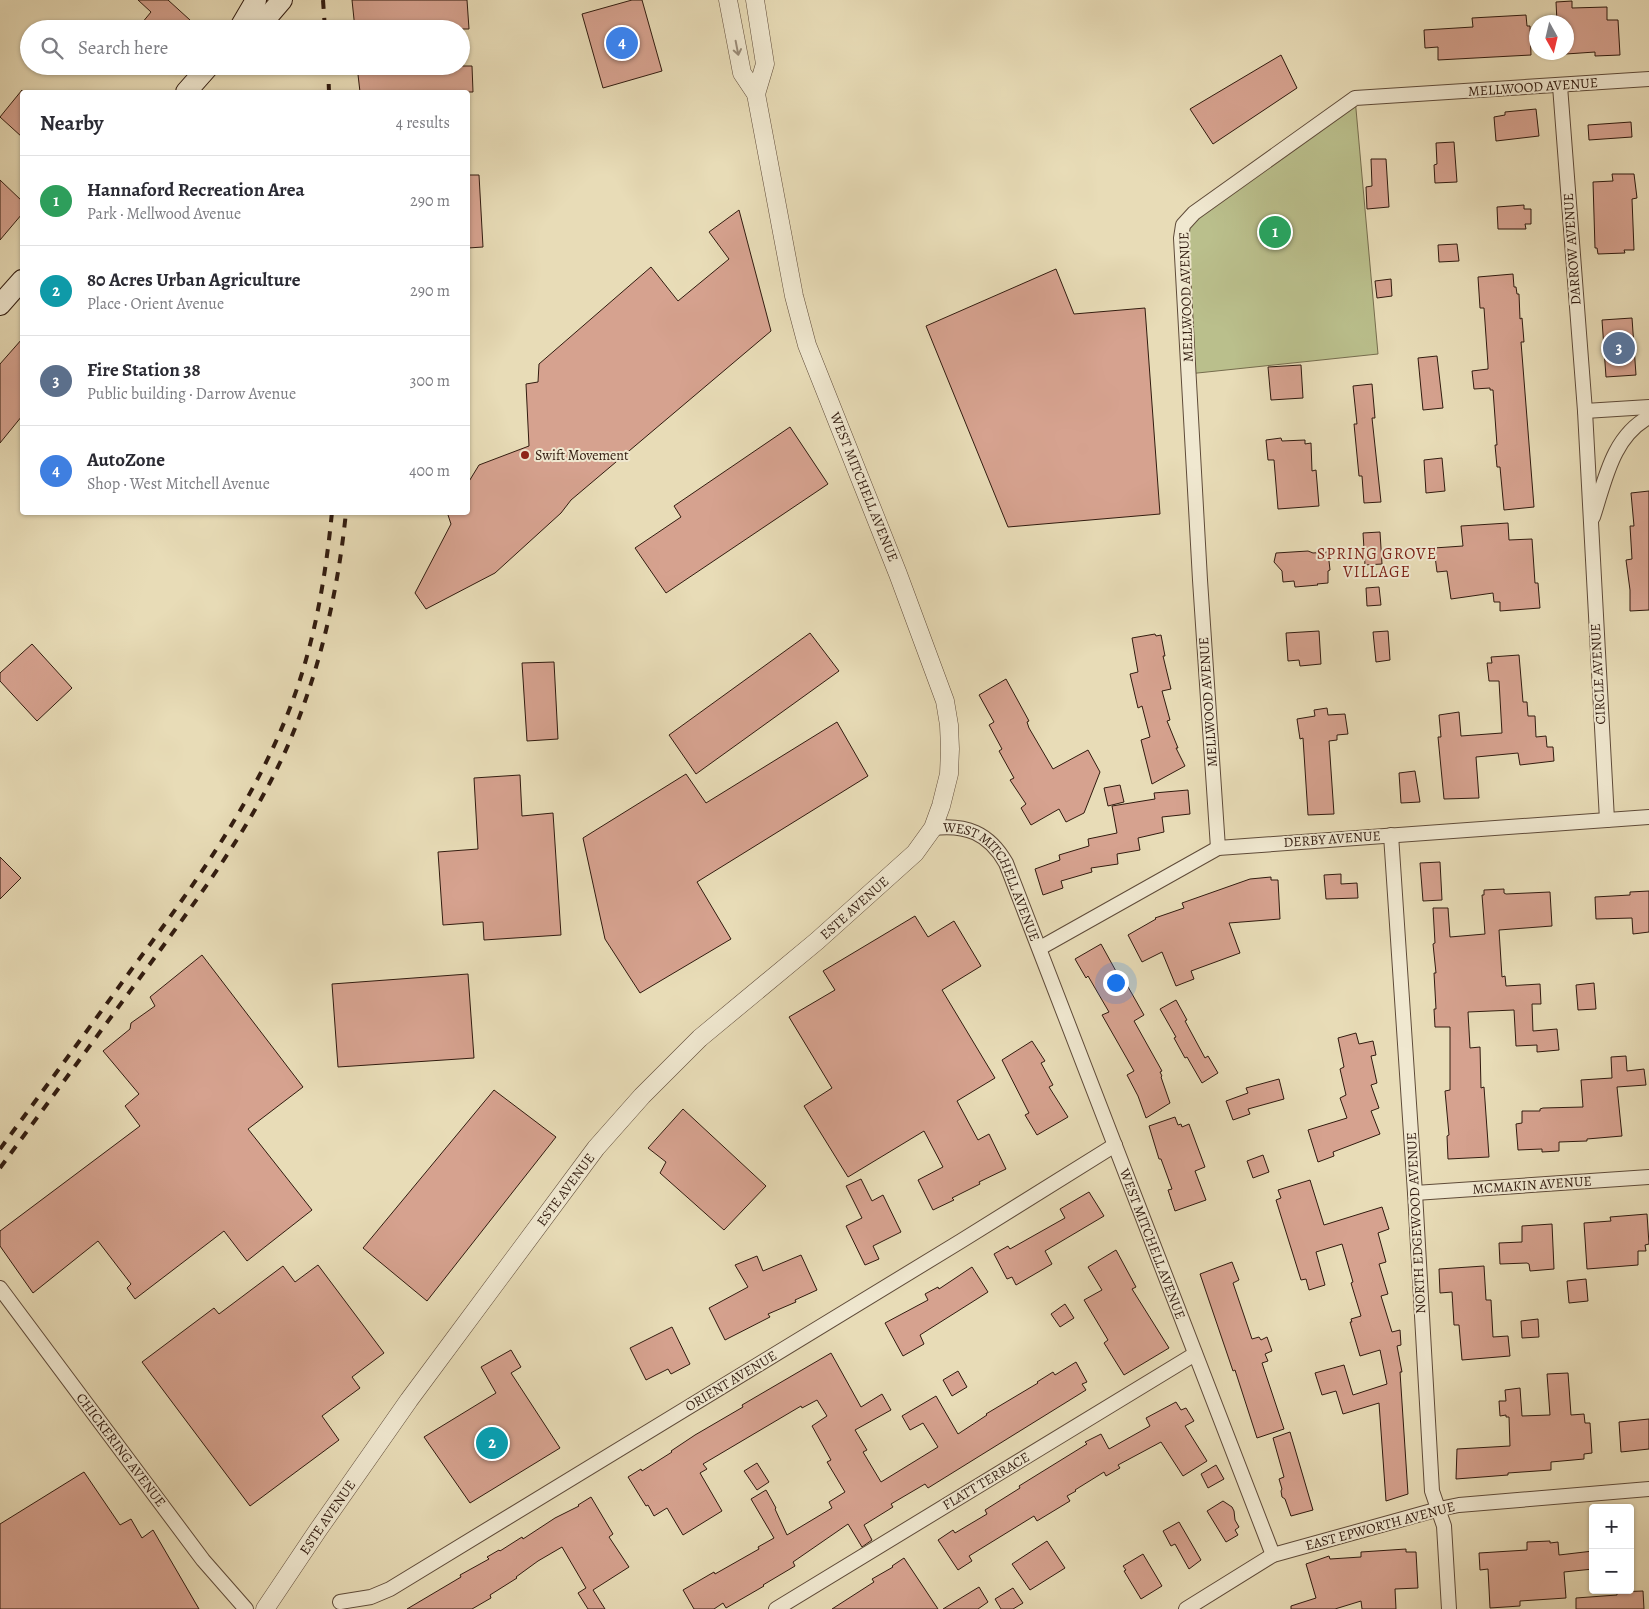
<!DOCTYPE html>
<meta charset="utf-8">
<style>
body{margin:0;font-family:Alegreya,serif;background:#f2f2f3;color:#2b2b33}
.controls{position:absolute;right:15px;bottom:15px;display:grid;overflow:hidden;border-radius:5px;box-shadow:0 1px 4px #0004}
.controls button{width:45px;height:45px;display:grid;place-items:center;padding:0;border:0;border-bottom:1px solid #e1e1e2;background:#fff;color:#2b2b33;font:25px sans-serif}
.compass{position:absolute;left:1529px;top:15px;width:45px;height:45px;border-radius:50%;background:#fff;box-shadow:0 1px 4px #0004;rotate:172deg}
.you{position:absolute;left:1115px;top:982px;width:18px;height:18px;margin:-12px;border:4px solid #fff;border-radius:50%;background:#1a73e8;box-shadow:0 0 0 8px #1a73e833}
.badge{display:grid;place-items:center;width:32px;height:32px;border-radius:50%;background:#7c3aed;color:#fff;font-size:16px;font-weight:700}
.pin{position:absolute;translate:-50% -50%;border:2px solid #fff;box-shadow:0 1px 5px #0006}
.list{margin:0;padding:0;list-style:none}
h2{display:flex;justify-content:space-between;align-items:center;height:65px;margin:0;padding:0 20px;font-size:21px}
h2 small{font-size:16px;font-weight:400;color:#7c7c81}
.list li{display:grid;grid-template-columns:32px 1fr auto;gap:15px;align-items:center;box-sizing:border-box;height:90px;padding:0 20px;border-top:1px solid #e1e1e2}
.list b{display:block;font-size:19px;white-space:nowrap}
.list p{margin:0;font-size:16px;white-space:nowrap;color:#7c7c81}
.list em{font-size:16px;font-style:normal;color:#7c7c81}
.icon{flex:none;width:28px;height:28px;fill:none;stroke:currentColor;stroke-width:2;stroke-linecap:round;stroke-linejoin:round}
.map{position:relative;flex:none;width:1649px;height:1609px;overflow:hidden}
.search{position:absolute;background:#fff;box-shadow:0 1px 4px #0004;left:20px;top:20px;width:450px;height:55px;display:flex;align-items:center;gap:12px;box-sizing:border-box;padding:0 18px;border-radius:28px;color:#7c7c81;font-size:19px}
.panel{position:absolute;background:#fff;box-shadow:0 1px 4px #0004;left:20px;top:90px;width:450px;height:425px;border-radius:5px}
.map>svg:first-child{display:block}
</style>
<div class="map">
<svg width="1649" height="1609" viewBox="0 0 1649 1609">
<rect width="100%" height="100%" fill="#e8dcb7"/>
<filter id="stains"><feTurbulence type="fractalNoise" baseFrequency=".004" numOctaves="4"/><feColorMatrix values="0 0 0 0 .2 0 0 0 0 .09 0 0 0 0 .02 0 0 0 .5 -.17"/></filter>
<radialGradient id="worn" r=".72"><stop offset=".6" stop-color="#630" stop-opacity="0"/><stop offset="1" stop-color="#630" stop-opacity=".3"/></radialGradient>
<path fill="#babf8c" stroke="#766d4e" d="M1355 98 1378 354 1188 374 1181 238 1194 213Z"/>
<path fill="#d6a28f" stroke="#311b0f" d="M138 0H168L190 20 183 29H137L151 12Z
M352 0H467L469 29H355Z
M632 0H642L662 71 603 88 582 14Z
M1572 1V8L1607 7V20H1618L1620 55 1595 56V52L1566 54V22H1557L1556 2Z
M1526 15 1527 26H1530L1531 55 1438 60V47L1425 48 1424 30 1473 27 1472 18Z
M1281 55 1297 88 1213 144 1190 109Z
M357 66H472L473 92H360Z
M22 90V137L0 117Z
M1536 109 1539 136 1496 141 1494 117 1505 115V112Z
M1631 122 1632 137 1589 140 1588 125Z
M1454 142 1457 182 1435 183 1434 165 1437 164 1436 143Z
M1371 159H1386L1389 207 1367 209 1366 187 1372 186Z
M1612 174H1634L1637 198 1632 199 1634 250H1624L1625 253 1598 254 1597 248H1595L1593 182 1613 181Z
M468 175H479L483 247 468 248Z
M0 180 22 201V214L0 240Z
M1524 205V209H1531V224H1525L1526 229H1498L1497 207Z
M739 210 771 331 571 500 561 513 495 573 426 609 415 593 451 524 447 512H468V483L479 465 529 446 526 384 538 382 539 364 651 267 678 301 729 259 709 232Z
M1457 244 1459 261 1439 262 1438 245Z
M1056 269 1074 314 1145 308 1160 514 1008 527 926 326Z
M1513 274 1514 287H1516L1517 294H1519L1520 319 1522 318 1524 342H1521L1534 507 1504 510 1500 467H1497L1495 445H1497L1493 390H1490V388L1474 389 1472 371 1488 369V365L1484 308H1480L1478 277Z
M1391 279 1392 296 1377 298 1375 281Z
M1632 318 1636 375 1606 377 1602 320Z
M22 339V416L0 443V364Z
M1437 356 1443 408 1423 410 1418 358Z
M1301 365 1303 398 1271 400 1268 367Z
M1372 384 1375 418H1372L1381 502 1364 503 1362 476H1359L1354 424H1357L1353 386Z
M790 427 828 484 666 593 635 548 681 517 674 506Z
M1281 438 1282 441 1305 440V444L1311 443 1312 471 1316 470 1319 506 1278 509 1274 460H1268L1266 440Z
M1442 458 1445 491 1426 493 1424 460Z
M1649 491V610L1630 611V590L1626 560 1632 559 1630 526H1634L1631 493Z
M1508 523 1509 540 1532 539 1535 583H1538L1540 608 1500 611V602H1494L1493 593 1451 599 1447 571 1437 572 1434 548 1463 546 1461 526Z
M1380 532 1382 564 1365 565 1363 533Z
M1308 551 1313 553 1328 552 1330 570 1328 571V583L1317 584 1318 585 1295 587 1294 581 1283 582 1282 571 1274 562 1276 553Z
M1379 587 1381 605 1367 606 1366 588Z
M1319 631 1321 664 1300 666 1299 660 1288 661 1286 633Z
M1388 631 1390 660 1376 662 1373 632Z
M810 633 839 671 696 774 669 735Z
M1155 634 1156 636 1161 635 1165 656H1163L1171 689 1162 691 1170 720 1167 721 1178 748H1176L1185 766 1152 784 1141 740 1150 737 1142 706 1138 708 1130 674 1138 672 1132 638Z
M32 644 72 688 37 721 0 681V673Z
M1519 655 1523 702H1527L1528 716H1535L1536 737 1546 736 1547 747H1553L1554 761 1520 765 1518 753 1476 757 1479 798 1444 799 1438 737H1441L1439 715 1459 712 1461 736 1502 733 1499 681H1489L1487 663H1492L1491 657Z
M554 662 558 739 527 741 522 663Z
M1006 679 1029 721 1027 722 1029 728 1053 769 1088 750 1100 772 1084 813 1066 822 1059 809 1031 825 1021 808 1026 804 1010 780 1014 778 999 751 1002 749 989 725 994 722 979 695Z
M1327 708 1328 715 1345 714 1348 734 1337 735V740L1329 741 1334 814 1308 815 1303 738 1300 739 1297 719 1315 716 1314 710Z
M837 722 868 776 697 882 731 939 640 993 605 939 583 838 686 774 706 803Z
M1415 771 1420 802 1401 803 1399 773Z
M520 775 522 816 553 813 561 935 484 940 483 922 443 925 438 852 478 849 474 778Z
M1120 785 1124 802 1108 806 1104 788Z
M1188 790 1190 814 1162 817 1164 832 1138 838 1140 850 1117 854 1118 864 1091 868 1092 872 1061 881 1063 888 1043 895 1035 869 1060 860 1059 855 1089 846 1088 839 1117 833 1112 806 1155 799 1154 793Z
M0 857 21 878 0 899Z
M1440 862 1442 900 1423 901 1420 863Z
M1341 874V884L1357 883 1358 898 1326 899 1324 875Z
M1271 877V880H1278L1280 919 1229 923 1240 953 1191 971 1194 979 1176 986 1162 952 1142 962 1128 935 1156 919 1155 918 1184 908 1182 903 1250 879Z
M1504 889V893L1506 894 1550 892 1552 926 1499 930 1502 977 1505 976 1506 986 1540 984 1541 1004H1532L1533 1031 1557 1029 1559 1050 1537 1052V1045L1516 1046 1514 1010 1468 1012 1470 1048 1480 1047 1481 1088 1484 1087 1489 1157 1448 1159 1447 1136 1449 1135 1445 1091 1450 1090V1027H1435L1434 1009H1436L1434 973H1436L1433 944 1435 943 1433 908H1448L1450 937 1485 934 1482 895H1484V890Z
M1649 891V932L1633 934 1632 918 1596 919 1595 897 1630 895V892Z
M915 916 928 937 954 921 981 966 942 990 995 1078 957 1101 978 1140 989 1134 1006 1169 979 1182 980 1184 952 1198 954 1200 933 1210 918 1180 943 1167 924 1131 848 1177 804 1106 832 1088 789 1017 835 990 823 971Z
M1101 944 1117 973 1119 971 1144 1015 1134 1021 1162 1071 1160 1072 1162 1076 1161 1077 1170 1103 1146 1118 1138 1096 1127 1075 1134 1071 1102 1015 1109 1012 1088 976 1086 978 1075 959Z
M202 955 303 1087 248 1129 312 1210 247 1261 224 1231 135 1299 127 1288 131 1284 98 1241 33 1293 0 1246V1231L140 1126 125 1106 139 1094 103 1051 130 1029 131 1023 155 1006 150 997Z
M468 974 474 1058 338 1067 332 984Z
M1594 983 1596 1009 1578 1010 1576 985Z
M1176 1000 1187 1020 1185 1021 1205 1058 1208 1056 1218 1073 1202 1083 1187 1057 1185 1058 1174 1038 1176 1037 1160 1009Z
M1356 1033 1359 1044 1373 1041 1376 1055 1371 1056 1377 1083 1371 1085 1379 1108 1371 1111 1380 1134 1333 1152 1334 1156 1318 1162 1308 1130 1347 1118 1340 1098 1346 1095 1340 1069 1344 1067 1338 1038Z
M1032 1041 1045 1061 1041 1063 1053 1085 1049 1087 1068 1117 1037 1135 1025 1115 1029 1113 1002 1060Z
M1626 1056 1627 1071 1644 1069 1646 1085 1617 1087 1622 1136 1587 1139V1141L1559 1142V1151L1542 1152V1149L1518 1150 1516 1124 1522 1123V1111H1540V1109L1543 1108 1583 1107 1581 1080 1612 1078 1611 1057Z
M1279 1079 1284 1099 1248 1109 1250 1114 1233 1120 1226 1101 1248 1093 1246 1088Z
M494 1090 556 1137 427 1301 363 1248Z
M683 1109 766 1186 724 1230 660 1173 666 1162 648 1148Z
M1175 1117 1178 1125 1181 1124 1182 1127 1189 1124 1205 1167 1195 1171 1206 1200 1175 1211 1168 1190 1172 1189 1161 1159H1159L1149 1126Z
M1263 1155 1269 1172 1253 1178 1247 1161Z
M861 1179 872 1201 883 1195 901 1232 873 1246 879 1259 865 1265 846 1226 862 1218 846 1186Z
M1310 1180 1324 1225 1382 1207 1389 1229 1378 1233 1386 1262 1379 1264 1388 1294 1381 1296 1392 1332 1400 1330 1401 1345 1397 1346 1402 1372H1400L1408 1494 1386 1501 1379 1403 1343 1414 1336 1391 1322 1395 1315 1373 1344 1365 1353 1395 1387 1384 1380 1350 1360 1356 1350 1322H1352L1351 1319 1361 1316 1351 1283 1353 1282 1342 1244 1316 1252 1325 1285 1309 1290 1306 1279 1301 1280 1276 1200 1281 1198 1278 1190Z
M1089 1192 1104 1216 1045 1251 1052 1264 1016 1285 1012 1277 1007 1279 994 1254 1008 1246 1010 1249 1065 1218 1060 1209Z
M1647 1214 1649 1244 1645 1245 1646 1251H1638V1265L1587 1269 1584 1223 1611 1221 1610 1217Z
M1552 1224 1554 1269 1530 1271 1529 1264 1527 1263 1500 1264 1499 1243 1522 1242V1226Z
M1116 1250 1136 1287 1132 1289 1169 1348 1124 1375 1104 1343 1108 1340 1084 1300 1102 1290 1088 1267Z
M801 1255 817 1290 795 1300 796 1302 768 1314 770 1317 725 1340 709 1308 748 1287 735 1265 757 1256 763 1271Z
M1232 1262 1239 1280 1233 1283 1252 1339 1259 1337 1261 1340 1267 1337 1272 1351 1265 1354 1268 1361 1262 1363 1284 1429 1257 1438 1235 1370 1233 1371 1200 1274Z
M318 1265 384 1353 352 1377 360 1388 322 1416 339 1440 250 1506 142 1362 214 1308 219 1314 283 1266 295 1282Z
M1484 1266 1486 1300H1491L1493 1337 1508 1336 1510 1356 1462 1360 1459 1325H1454L1452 1292 1440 1293 1439 1269Z
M972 1267 988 1292 920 1335 924 1344 903 1356 885 1323 928 1300 925 1294 938 1287 939 1289Z
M1586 1279 1588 1301 1569 1303 1567 1281Z
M1065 1304 1074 1318 1060 1327 1051 1314Z
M1538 1319 1539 1337 1522 1338 1521 1321Z
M672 1327 690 1364 671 1374 668 1369 646 1380 630 1348Z
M511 1350 521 1367 511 1373 560 1448 470 1503 424 1437 496 1393 481 1367Z
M831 1353 861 1407 882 1394 891 1410 855 1430 867 1450 863 1452 881 1482 938 1447 923 1423 910 1430 902 1416 936 1396 958 1434 987 1415 986 1414 1038 1383 1037 1382 1053 1372 1055 1375 1076 1362 1087 1382 1082 1384 1086 1390 928 1488 925 1484 891 1504 893 1507 864 1525 872 1540 862 1547 848 1524 793 1562 795 1566 763 1585 764 1586 726 1608 723 1603 714 1609H694L683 1590 714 1572 715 1574 759 1549 758 1547 774 1538 751 1499 766 1490 776 1508 775 1509 787 1535 832 1508 829 1502 845 1492 827 1462 831 1460 812 1426 827 1416 817 1400 802 1408 801 1406 703 1464 707 1469 700 1473 722 1511 683 1535 667 1508 654 1516 648 1505 646 1506 628 1477 641 1469 642 1471 672 1452 671 1451 695 1435 743 1407 742 1405Z
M958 1371 967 1387 952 1396 943 1380Z
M1568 1373 1571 1415 1584 1414 1585 1423H1590L1592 1453 1584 1454V1459L1551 1462V1470L1508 1473V1475L1456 1479 1457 1449 1510 1446 1509 1417H1506V1415L1500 1416 1499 1401H1506L1505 1390 1520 1388 1522 1416 1550 1415 1547 1374Z
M1176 1402 1181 1410 1186 1408 1194 1421 1185 1426 1207 1461 1183 1476 1161 1442 1118 1465 1120 1468 1106 1476 1104 1472 1075 1490 1076 1491 1067 1496 1070 1501 1037 1521 1034 1516 969 1556 972 1561 958 1570 938 1540 953 1530 955 1533 987 1514 985 1510 1020 1488 1019 1486 1087 1444 1085 1442 1101 1434 1109 1449 1150 1426 1146 1418Z
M1649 1419V1449L1621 1452 1619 1422Z
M1290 1432 1313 1510 1291 1516 1285 1499 1282 1497 1281 1491 1282 1489 1279 1479 1284 1477 1273 1438Z
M757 1463 769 1482 757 1490 744 1471Z
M1216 1465 1224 1479 1208 1488 1201 1474Z
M84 1472 120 1525 131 1519 142 1538 153 1530 199 1609H0V1524Z
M591 1497 613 1534 609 1537 629 1567 593 1590 605 1609H588L578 1593 586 1588 562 1547 538 1561 516 1577 517 1578 490 1595 491 1598 472 1609H407L461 1577 460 1575 489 1559 487 1557 499 1550 500 1551 522 1537 523 1539 555 1518 579 1506 578 1505Z
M1223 1501 1232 1507 1234 1511 1235 1520 1239 1527 1235 1530 1238 1535 1226 1542 1207 1511Z
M1179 1522 1201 1560 1189 1569 1175 1544 1171 1546 1163 1531Z
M1047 1541 1065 1568 1030 1590 1012 1564Z
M1550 1541V1543L1558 1542 1559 1555 1593 1551V1569L1564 1572 1566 1598 1520 1601V1606L1490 1608 1488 1569 1480 1570 1479 1553 1527 1550V1542Z
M1406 1549V1552H1416L1418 1588 1395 1589 1396 1609H1362L1361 1601 1335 1609H1291V1606L1316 1598 1306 1564 1329 1556 1330 1559 1361 1557V1552Z
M1143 1554 1162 1586 1141 1599 1124 1571 1126 1570 1123 1566Z
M904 1558 938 1609H832L874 1582 872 1579 893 1567 892 1566Z
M979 1587 988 1602 978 1609H943Z
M1013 1588 1023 1603 1013 1609H1001L995 1599Z
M1643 1591 1644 1609H1576V1598L1617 1595V1592Z"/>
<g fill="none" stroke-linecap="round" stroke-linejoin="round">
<defs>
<g id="minor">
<path d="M1560 86 1585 411 1607 820"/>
<path d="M1585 411 1649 407"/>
<path d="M1593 517C1605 481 1612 437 1649 417"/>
<path id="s1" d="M933 828C966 824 989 833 1006 863L1273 1555"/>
<path d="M1391 835 1415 1193 1432 1491 1444 1526 1449 1609"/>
<path d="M1218 848 1200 580 1181 238 1183 225 1194 213 1355 98 1649 79"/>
<path d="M1040 948 1218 848 1649 817"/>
<path d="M1415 1193 1649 1177"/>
<path d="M0 1288 203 1560 246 1609"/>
<path d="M340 1602 371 1597 390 1589 961 1241 1115 1145"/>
<path d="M776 1609 1195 1354"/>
<path d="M1186 1609 1273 1555 1439 1509 1459 1505 1649 1489"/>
</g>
<g id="tertiary">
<path d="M755 0 765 64 756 94"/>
<path id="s2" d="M265 1609 318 1530 409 1400 596 1148 642 1096 700 1038 817 941 915 853 933 828 941 806 949 774 950 749 949 725 945 701 898 574 807 345 794 296 756 94 742 73 728 0"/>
</g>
<path id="secondary" d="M239 29 256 0
M250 29 264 21 282 0
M186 92 209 66
M0 305 22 280"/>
</defs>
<use href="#minor" stroke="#5f4b39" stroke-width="16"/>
<use href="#tertiary" stroke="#5f4b39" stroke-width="19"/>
<use href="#secondary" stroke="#311b0f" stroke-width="22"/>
<use href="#minor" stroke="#f0e8d0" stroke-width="14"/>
<use href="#tertiary" stroke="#f0e8d0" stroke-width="18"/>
<use href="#secondary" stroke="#f0e8d0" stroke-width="20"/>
<path stroke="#311b0f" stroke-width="4" stroke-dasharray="9 9" stroke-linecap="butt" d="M323 0 325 29
M328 66 329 92
M0 1149C45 1088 90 1027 134 966 192 888 249 809 286 718 313 652 325 583 332 512
M0 1168C50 1100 100 1032 150 964 201 894 254 823 289 743 320 669 338 592 346 512"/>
</g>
<defs><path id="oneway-shaft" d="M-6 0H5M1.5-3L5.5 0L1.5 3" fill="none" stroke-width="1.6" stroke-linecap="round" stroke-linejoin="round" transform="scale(1.25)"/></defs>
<use stroke="#9a8c79" href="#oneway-shaft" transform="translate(737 48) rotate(79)"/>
<circle fill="#8f2418" stroke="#f0e8d0" stroke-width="2" cx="525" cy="455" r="5"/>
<g text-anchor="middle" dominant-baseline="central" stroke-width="4" stroke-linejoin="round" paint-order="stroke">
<g font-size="14" fill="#311b0f" stroke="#f0e8d0">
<text transform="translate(1533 87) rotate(-4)">MELLWOOD AVENUE</text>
<text transform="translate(1572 249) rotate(-94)">DARROW AVENUE</text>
<text transform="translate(1186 297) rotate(-92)">MELLWOOD AVENUE</text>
<text transform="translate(864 487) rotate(68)">WEST MITCHELL AVENUE</text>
<text transform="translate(1598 674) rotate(-93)">CIRCLE AVENUE</text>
<text transform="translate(1208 702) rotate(-94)">MELLWOOD AVENUE</text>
<text transform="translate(1332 839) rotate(-4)">DERBY AVENUE</text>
<text stroke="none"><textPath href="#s1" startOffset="90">WEST MITCHELL AVENUE</textPath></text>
<text stroke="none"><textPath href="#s2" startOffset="921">ESTE AVENUE</textPath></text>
<text transform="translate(1532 1185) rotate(-4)">MCMAKIN AVENUE</text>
<text stroke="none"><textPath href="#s2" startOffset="516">ESTE AVENUE</textPath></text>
<text transform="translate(1416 1223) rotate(-93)">NORTH EDGEWOOD AVENUE</text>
<text stroke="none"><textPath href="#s1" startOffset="495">WEST MITCHELL AVENUE</textPath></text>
<text transform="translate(731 1381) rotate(-31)">ORIENT AVENUE</text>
<text transform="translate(121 1450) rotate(53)">CHICKERING AVENUE</text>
<text transform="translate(986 1481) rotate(-31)">FLATT TERRACE</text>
<text stroke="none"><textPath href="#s2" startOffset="111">ESTE AVENUE</textPath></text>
<text transform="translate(1380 1526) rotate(-15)">EAST EPWORTH AVENUE</text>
</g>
<g font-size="14" fill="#311b0f" stroke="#f0e8d0" text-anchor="start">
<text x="535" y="455">Swift Movement</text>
</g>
<g font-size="16" letter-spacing="1" fill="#7a1f14" stroke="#f0e8d0">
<text x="1377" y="554">SPRING GROVE<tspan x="1377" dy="18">VILLAGE</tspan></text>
</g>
</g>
<rect width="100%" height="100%" filter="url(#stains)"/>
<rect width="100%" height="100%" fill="url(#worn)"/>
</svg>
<div class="controls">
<button>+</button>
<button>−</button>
</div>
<svg class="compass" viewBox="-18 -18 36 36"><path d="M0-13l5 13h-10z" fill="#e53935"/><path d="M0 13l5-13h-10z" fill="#7c7c81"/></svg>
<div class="you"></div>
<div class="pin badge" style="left:1275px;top:232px;background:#2e9e5b">1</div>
<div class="pin badge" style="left:492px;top:1443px;background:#0f9aa8">2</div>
<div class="pin badge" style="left:1619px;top:348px;background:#5c6f8a">3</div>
<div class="pin badge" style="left:622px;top:43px;background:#3f7fe0">4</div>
<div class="search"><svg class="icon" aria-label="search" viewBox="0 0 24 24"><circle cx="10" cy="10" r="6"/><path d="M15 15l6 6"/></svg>Search here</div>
<section class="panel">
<h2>Nearby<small>4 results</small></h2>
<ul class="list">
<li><span class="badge" style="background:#2e9e5b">1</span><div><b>Hannaford Recreation Area</b><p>Park · Mellwood Avenue</p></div><em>290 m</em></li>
<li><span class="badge" style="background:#0f9aa8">2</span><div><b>80 Acres Urban Agriculture</b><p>Place · Orient Avenue</p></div><em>290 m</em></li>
<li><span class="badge" style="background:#5c6f8a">3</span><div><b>Fire Station 38</b><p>Public building · Darrow Avenue</p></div><em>300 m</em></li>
<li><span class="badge" style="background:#3f7fe0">4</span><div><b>AutoZone</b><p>Shop · West Mitchell Avenue</p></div><em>400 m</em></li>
</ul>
</section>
</div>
